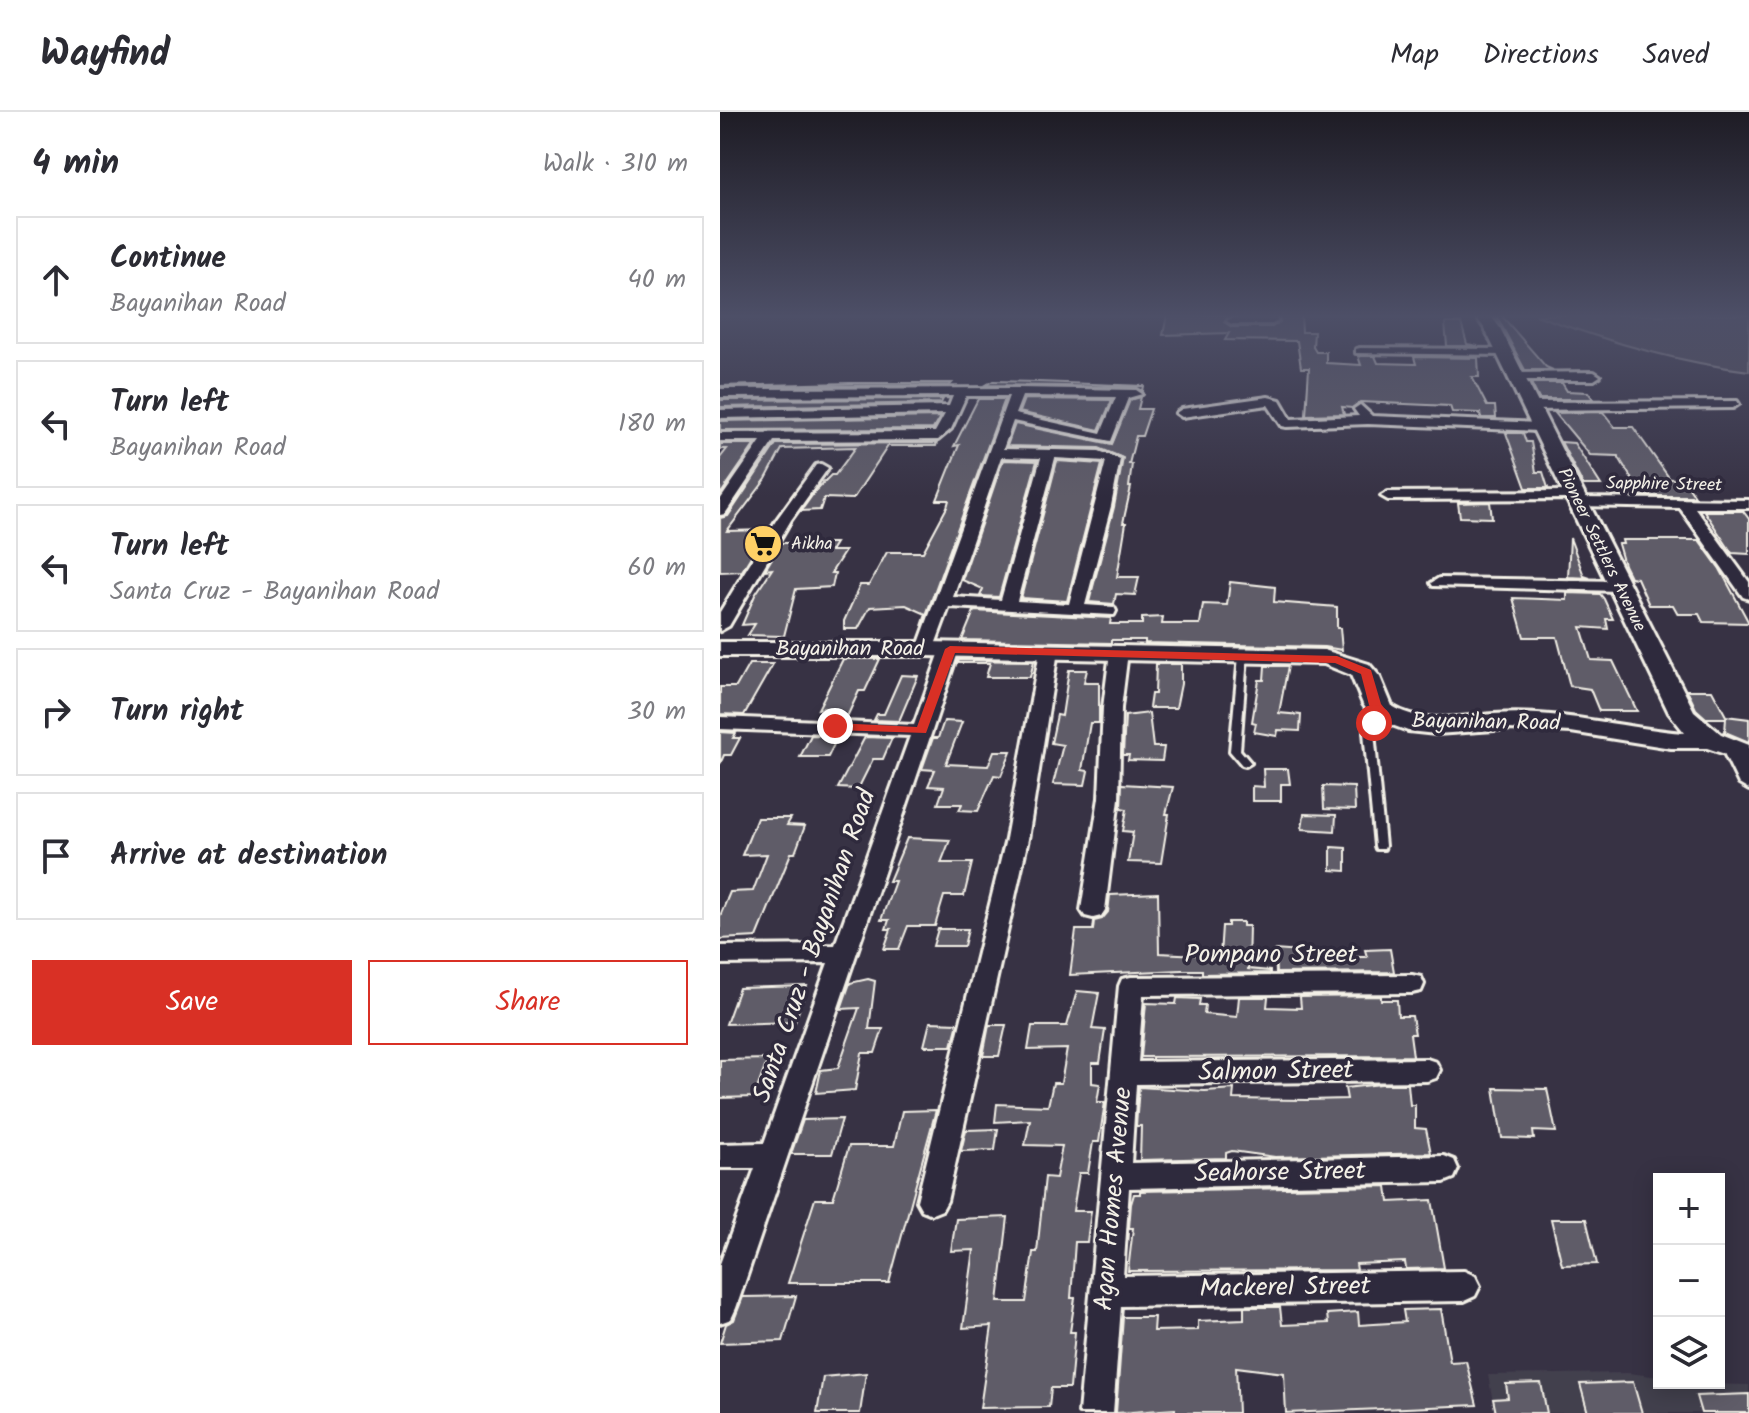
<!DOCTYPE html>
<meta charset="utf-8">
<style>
body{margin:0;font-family:Kalam,sans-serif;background:#f2f2f3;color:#2b2b33}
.controls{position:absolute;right:24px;bottom:24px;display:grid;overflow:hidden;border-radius:0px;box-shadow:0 4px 20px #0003}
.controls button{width:72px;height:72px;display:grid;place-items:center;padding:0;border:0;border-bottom:2px solid #e1e1e2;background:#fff;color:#2b2b33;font:40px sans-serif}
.stop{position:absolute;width:24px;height:24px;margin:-18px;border:6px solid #d93025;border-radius:50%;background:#fff}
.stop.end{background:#d93025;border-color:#fff;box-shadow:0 2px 8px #0008}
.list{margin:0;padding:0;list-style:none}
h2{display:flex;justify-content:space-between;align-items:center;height:104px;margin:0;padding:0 32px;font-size:34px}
h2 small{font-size:26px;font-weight:400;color:#7c7c81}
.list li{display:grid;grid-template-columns:52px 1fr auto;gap:24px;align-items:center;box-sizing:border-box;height:128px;margin:0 16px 16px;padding:0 16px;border:2px solid #e1e1e2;border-radius:0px}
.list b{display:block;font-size:30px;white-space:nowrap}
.list p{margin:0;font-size:26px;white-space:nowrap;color:#7c7c81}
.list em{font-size:26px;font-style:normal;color:#7c7c81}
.actions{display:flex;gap:16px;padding:24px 32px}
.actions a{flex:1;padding:18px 0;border:2px solid #d93025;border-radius:0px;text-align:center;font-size:28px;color:#d93025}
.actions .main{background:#d93025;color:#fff}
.icon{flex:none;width:44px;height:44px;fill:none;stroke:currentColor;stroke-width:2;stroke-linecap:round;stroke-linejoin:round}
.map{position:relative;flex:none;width:1029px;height:1301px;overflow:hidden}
header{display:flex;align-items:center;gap:48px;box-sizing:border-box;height:112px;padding:0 40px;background:#fff;border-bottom:2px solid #e1e1e2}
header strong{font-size:38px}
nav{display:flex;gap:44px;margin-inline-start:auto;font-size:28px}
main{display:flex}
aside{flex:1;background:#fff}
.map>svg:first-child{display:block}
</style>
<header>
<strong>Wayfind</strong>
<nav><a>Map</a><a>Directions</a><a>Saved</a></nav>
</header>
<main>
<aside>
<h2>4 min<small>Walk · 310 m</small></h2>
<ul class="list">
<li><svg class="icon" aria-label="ahead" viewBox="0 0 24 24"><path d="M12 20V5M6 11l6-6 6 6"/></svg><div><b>Continue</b><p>Bayanihan Road</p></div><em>40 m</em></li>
<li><svg class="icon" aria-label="left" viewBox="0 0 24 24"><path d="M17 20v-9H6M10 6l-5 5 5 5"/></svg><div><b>Turn left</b><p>Bayanihan Road</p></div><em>180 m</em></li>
<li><svg class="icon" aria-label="left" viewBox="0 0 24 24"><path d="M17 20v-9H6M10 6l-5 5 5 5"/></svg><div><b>Turn left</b><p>Santa Cruz - Bayanihan Road</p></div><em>60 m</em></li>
<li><svg class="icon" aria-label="right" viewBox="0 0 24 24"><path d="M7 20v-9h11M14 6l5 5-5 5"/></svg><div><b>Turn right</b></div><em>30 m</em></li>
<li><svg class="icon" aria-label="arrive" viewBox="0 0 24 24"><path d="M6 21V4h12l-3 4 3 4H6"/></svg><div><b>Arrive at destination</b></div></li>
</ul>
<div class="actions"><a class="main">Save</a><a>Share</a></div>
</aside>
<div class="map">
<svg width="1029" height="1301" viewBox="0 0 1029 1301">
<rect width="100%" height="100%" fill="#373244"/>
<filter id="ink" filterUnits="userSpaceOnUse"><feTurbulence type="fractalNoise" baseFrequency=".0125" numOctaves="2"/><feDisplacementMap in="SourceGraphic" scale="16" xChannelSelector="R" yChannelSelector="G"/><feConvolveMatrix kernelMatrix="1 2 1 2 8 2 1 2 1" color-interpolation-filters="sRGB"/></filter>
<g filter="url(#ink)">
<path fill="#433f4e" d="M909 1261 939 1265V1271L1029 1273V1301H775L768 1263Z"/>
<path fill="#504b59" stroke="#a29ea0" stroke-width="2" d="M816 203H1029V259C956 250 885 229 816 203Z"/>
<path fill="#5f5c67" stroke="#f4f1e8" stroke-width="2" d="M447 203H543H510L504 210 512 215H552L560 210 559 203H581L582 220H594L593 235 596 240H606V251L641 253 638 244H655L658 251 696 252 694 245 758 246 759 265H752L767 294H775L776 306H761L760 301 732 300 730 294 640 290 632 296 622 295 624 302 586 303 589 256H581L577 229 505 228 509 221 443 223Z
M781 203 826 255 833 258H805L777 205Z
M725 211H741L747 232 758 234H727Z
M273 269 318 270 424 274 423 279 416 275 266 273Z
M130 271H232L230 273 0 274Z
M811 271H842L847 279 868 280 873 287H819Z
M421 285 418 297H431L422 324H416L409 352H412L409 375H411L403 411H406L397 465H419L415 483 396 482 394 492 369 490 394 395 403 346 379 336 287 334 295 312 392 332 410 288Z
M223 287 221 291 0 295V288Z
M258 287H285L202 514 206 502 186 493 150 495 138 517H124V509L140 473H149L167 440H203L227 395 229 388H217L239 333 234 334Z
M304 287 392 288 379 318 299 300Z
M883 300 895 315H913L950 367 963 366 975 384H922L898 344 870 343 835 301Z
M220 305 213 317 0 318V309Z
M786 321H803L806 330H811L816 360H823L828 376H806Z
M841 330 854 331 881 373H863Z
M217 331 216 334H168L133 387 104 386 100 398 81 399 96 378 111 363H115L136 335 62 337 46 367 7 419 47 418 22 459 0 460V406L8 404 56 332Z
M0 332H35L0 383V346L7 337H0Z
M283 348 317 349 279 485 260 484 263 477 242 468Z
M337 349 382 352 347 489 301 486Z
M770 390 772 406 740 405 738 391Z
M984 399H1023L1029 407V442L1012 441Z
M850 426 864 464 870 466 848 465Z
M902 428H979L1000 457 1029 511 983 510 979 502H958L953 493H929L917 466 910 465 904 453 898 432H903Z
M61 431H115L110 439H125L111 461H115L112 475 76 477 64 524 28 523 35 512 22 513 35 483 52 457 45 458Z
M510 470 555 475 554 490 617 495V516H620L622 538 604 535 425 531V528H391V531L242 528 254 499 391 506 390 512H422V506L443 505 442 512H480L483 492 507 493Z
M847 481 880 482 884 487 893 507H886L888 517 861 515 871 548 893 549 917 599H879L870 577 850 574 837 525H804L793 486 847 488Z
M123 547H160L145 579H139L126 607 101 606 106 596 98 597Z
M239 548 314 549 310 565H266L270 551H238Z
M29 552H53L24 603 0 602V575H16Z
M436 552H461V572L456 596H429L431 582H435Z
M545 554H568L559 601 581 603 580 619 558 618 557 624 534 620 536 611 532 610 539 568H544Z
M349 558H367L364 570H379V611H370L362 658 368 659 365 673 333 672 343 633 331 631 337 603 342 604Z
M181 563 198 564 179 609 154 608 157 602H164Z
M967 578H992L1006 604 1029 607V630L1005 620 1006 606H986L976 597Z
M429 601 433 635H444L442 649 408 648 409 643H403L405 604Z
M224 609 242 610 226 652 268 654 274 639H291L281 664 274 663 258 699 239 698 242 692H218L224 675 208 674 215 658 202 657 213 626H218Z
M0 620 16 621 13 626H20L11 643H4L0 652Z
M91 623 118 624 108 645H80Z
M145 625 172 626 163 647H153L138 677 118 676Z
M543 657H568L570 672H561V689H532V674L544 675Z
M402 672 453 675 446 702H449L441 751 408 750 413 720 403 719 407 697 401 696Z
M603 674 634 675 635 698 604 697Z
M584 702 616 703 615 719 582 717Z
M37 706H71L67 713 85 714 75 741H71L37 825 0 827V804L10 780 33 779 47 742 22 743Z
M187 726 230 728 221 751H252L244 784H224L215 814H188L179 837H164L171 817H166L169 808H161L175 769H169Z
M611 735 626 736V759L611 758Z
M438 781 439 841 500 844 502 814H508V810H523V814H529L528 857 550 859V861L482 862V858H462L350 863 356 818H373L374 809 382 807 388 800 390 783Z
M218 817H248L244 834H213Z
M670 837 674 860 556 861 555 838 608 842 609 845H647L645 838Z
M148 867 155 869 149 917H163L155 941H142L135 978 96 981 101 958 118 956 139 896 121 897 130 871Z
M87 874 75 910 6 912 19 876Z
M357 879 379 881 372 917 385 918 380 951H372V971L380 972 377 990H385L379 1030H373L368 1061H359L353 1099H371L367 1130H355L351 1186H355L350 1220H355L350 1276H331L329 1295 260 1296 272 1214 243 1216 254 1138 231 1139 236 1107 288 1105 278 1190H306L313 1140H317L325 1065 336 1066 342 1034 305 1033 310 1008 275 1010 277 992 328 994 333 971H341L347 937 308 938 312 914H347Z
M661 884V888H677L678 904H692L695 922H690L693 944 421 945 426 891 456 892 457 886 480 887 479 893H485L484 902 517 905 519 885H548L547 895 581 896 580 885Z
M210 910 238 911 232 934H204Z
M269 913H286L279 944H263Z
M48 947 34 985 0 986V948Z
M661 972H688L690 993H695V1016L706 1017 711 1041 555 1045 512 1039 506 1041V1046L420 1048 421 1014H416L419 975 485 979 514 977 513 987 587 988 627 987 625 976Z
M774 976 827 977 836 1020 813 1019 814 1027 782 1026Z
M216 998 169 1171H68L95 1087H113L129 1034H174L182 999Z
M122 1007 112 1042H71L83 1008Z
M278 1017 275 1038 241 1039 246 1018Z
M667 1074 669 1090 712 1088 724 1156 686 1157 685 1150 636 1152 637 1158 408 1159 413 1116H409L411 1092 414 1082H420V1079Z
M831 1107H866L877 1152 842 1153Z
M76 1184 63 1229 0 1231 6 1212 14 1208 23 1185Z
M524 1195H560L562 1213 608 1211 607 1202 638 1200 639 1213 685 1210 683 1198 721 1197 730 1250 746 1249 757 1293 566 1301 564 1261 516 1255 518 1301H455V1297L396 1301 403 1205H434L433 1219 478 1218V1209L524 1207Z
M146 1261 140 1301H97L103 1265Z
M913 1270 922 1301H868L860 1272Z
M821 1271 827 1301H776L773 1287 788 1286 786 1272Z
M1029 1282V1301H981L976 1284Z"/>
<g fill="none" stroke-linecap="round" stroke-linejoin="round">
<defs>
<path id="lane" d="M523 541 527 544 520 638 531 651 526 654 522 653 510 639 519 544Z
M662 598 667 601 654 620 665 734 664 737H656L655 734 644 620 659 599Z"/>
<path id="street" d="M546 203H556L557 209 552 212H512L507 209 512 206H546Z
M640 236 783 237 789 240 783 243 636 241V237Z
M795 261 874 260 880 264 874 268H791L789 265Z
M297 276 416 278 422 282 408 286 391 329 293 309 283 337 379 339 400 347 391 394 365 493 394 495 396 499 394 503 229 495 212 541 206 542 197 537 289 284H246L231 317 218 328 54 329 5 402 0 403V388L41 329H0V321L215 320 225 302 0 306V298L229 294 233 284 0 285V277ZM302 284 396 285 381 321 295 302ZM281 345 321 346 281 488 233 485ZM335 346 386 349 349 492 297 489Z
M548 285 560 288 571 307 639 304 634 297 640 293 652 304 819 311 825 315 819 319 648 312 567 315 562 314 548 293 462 305 456 301 462 297Z
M1017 289 1019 292 1013 296 809 298 803 294 809 290Z
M101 352 108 356 71 408 9 514 0 519V500L57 407 96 353Z
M854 379 859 380V386L1029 388V396H975L1029 470V487L1023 485 960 396 858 394 853 393V387L668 388 661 384 668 380Z
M719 466 899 469 907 474 899 479 713 474 711 471Z
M230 532 239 537 212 619 16 1196 11 1207 0 1211V1152L35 1056H0V1032L44 1031 108 851 0 852V834L115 833 190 624 0 617V605L194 613 221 537Z
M329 534 338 539 308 727 227 1089 222 1098 212 1102 202 1098 197 1089 286 727 320 539Z
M399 535 408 540 401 596 399 686 385 798 381 804 373 806 365 804 361 798 379 686 383 596 390 540Z
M1012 631 1019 633 1029 651V678L1019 672 1002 637Z
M692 863 701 865 704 872 701 879 692 881 423 883 418 950 707 947 716 950 720 958 716 966 707 969 416 972 411 1051 724 1044 734 1048 738 1057 734 1066 724 1070 409 1076 403 1164 744 1159 755 1164 760 1174 755 1184 744 1189 401 1194 393 1301H359L399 874 402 867 411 865Z"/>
<path id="secondary" d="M755 203H770L780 216 974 599 1001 622 1029 633V650L987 636H951L851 620 789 617 716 622 688 619 653 606 643 592 631 563 604 552 206 544H0V530H206L604 538 649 552 660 565 672 594C703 613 739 604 774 602 839 597 900 616 965 621L949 601 765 217Z"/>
</defs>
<use href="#lane" stroke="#f4f1e8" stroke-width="6"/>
<use href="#street" stroke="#f4f1e8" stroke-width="6"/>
<use href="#secondary" stroke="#f4f1e8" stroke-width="6"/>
<use href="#lane" fill="#2f2a3d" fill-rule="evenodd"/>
<use href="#street" fill="#2f2a3d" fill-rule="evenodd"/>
<use href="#secondary" fill="#2f2a3d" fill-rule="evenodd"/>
</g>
</g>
<linearGradient id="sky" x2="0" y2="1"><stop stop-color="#1e1c25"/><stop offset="0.53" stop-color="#4d4f67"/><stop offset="1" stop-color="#4d4f67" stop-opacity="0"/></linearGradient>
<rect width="1029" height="385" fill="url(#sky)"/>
<path fill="#d93025" d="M230 534 617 544 651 558 661 592 668 601 658 613H649L647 611 655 601 649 593 641 562 615 551 235 541 206 621 115 618 109 614 115 611 197 615 225 537Z"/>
<defs>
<symbol id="supermarket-disc" viewBox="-11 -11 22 22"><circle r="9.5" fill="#ffd166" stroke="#2f2a3d"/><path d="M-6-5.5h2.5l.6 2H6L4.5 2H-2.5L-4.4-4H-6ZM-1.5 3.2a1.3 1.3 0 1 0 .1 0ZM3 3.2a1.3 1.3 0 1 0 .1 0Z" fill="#111"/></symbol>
</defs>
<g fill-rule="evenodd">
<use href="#supermarket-disc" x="21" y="410" width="44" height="44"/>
</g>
<g text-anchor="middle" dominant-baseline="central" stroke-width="7" stroke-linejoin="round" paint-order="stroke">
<g font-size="18" fill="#f4f1e8" stroke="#2f2a3d">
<text transform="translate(944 373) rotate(1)">Sapphire Street</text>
<text transform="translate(881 438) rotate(64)">Pioneer Settlers Avenue</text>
</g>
<g font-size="18" fill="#f4f1e8" stroke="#2f2a3d" text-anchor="start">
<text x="71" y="432">Aikha</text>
</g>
<g font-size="22" fill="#f4f1e8" stroke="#2f2a3d">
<text x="130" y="537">Bayanihan Road</text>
<text transform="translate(766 611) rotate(1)">Bayanihan Road</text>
</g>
<g font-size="26" fill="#f4f1e8" stroke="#2f2a3d">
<text transform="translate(95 834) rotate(-71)">Santa Cruz - Bayanihan Road</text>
<text x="551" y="843">Pompano Street</text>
<text transform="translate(556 960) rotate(-1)">Salmon Street</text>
<text transform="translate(560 1061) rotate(-1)">Seahorse Street</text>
<text transform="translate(394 1087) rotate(-85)">Agan Homes Avenue</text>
<text transform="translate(565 1176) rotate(-1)">Mackerel Street</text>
</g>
</g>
</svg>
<div class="controls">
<button>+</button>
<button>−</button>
<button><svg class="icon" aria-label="layers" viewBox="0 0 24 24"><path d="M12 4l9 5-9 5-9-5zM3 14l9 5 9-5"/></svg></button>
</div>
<div class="stop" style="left:654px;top:611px"></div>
<div class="stop end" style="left:115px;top:614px"></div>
</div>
</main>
